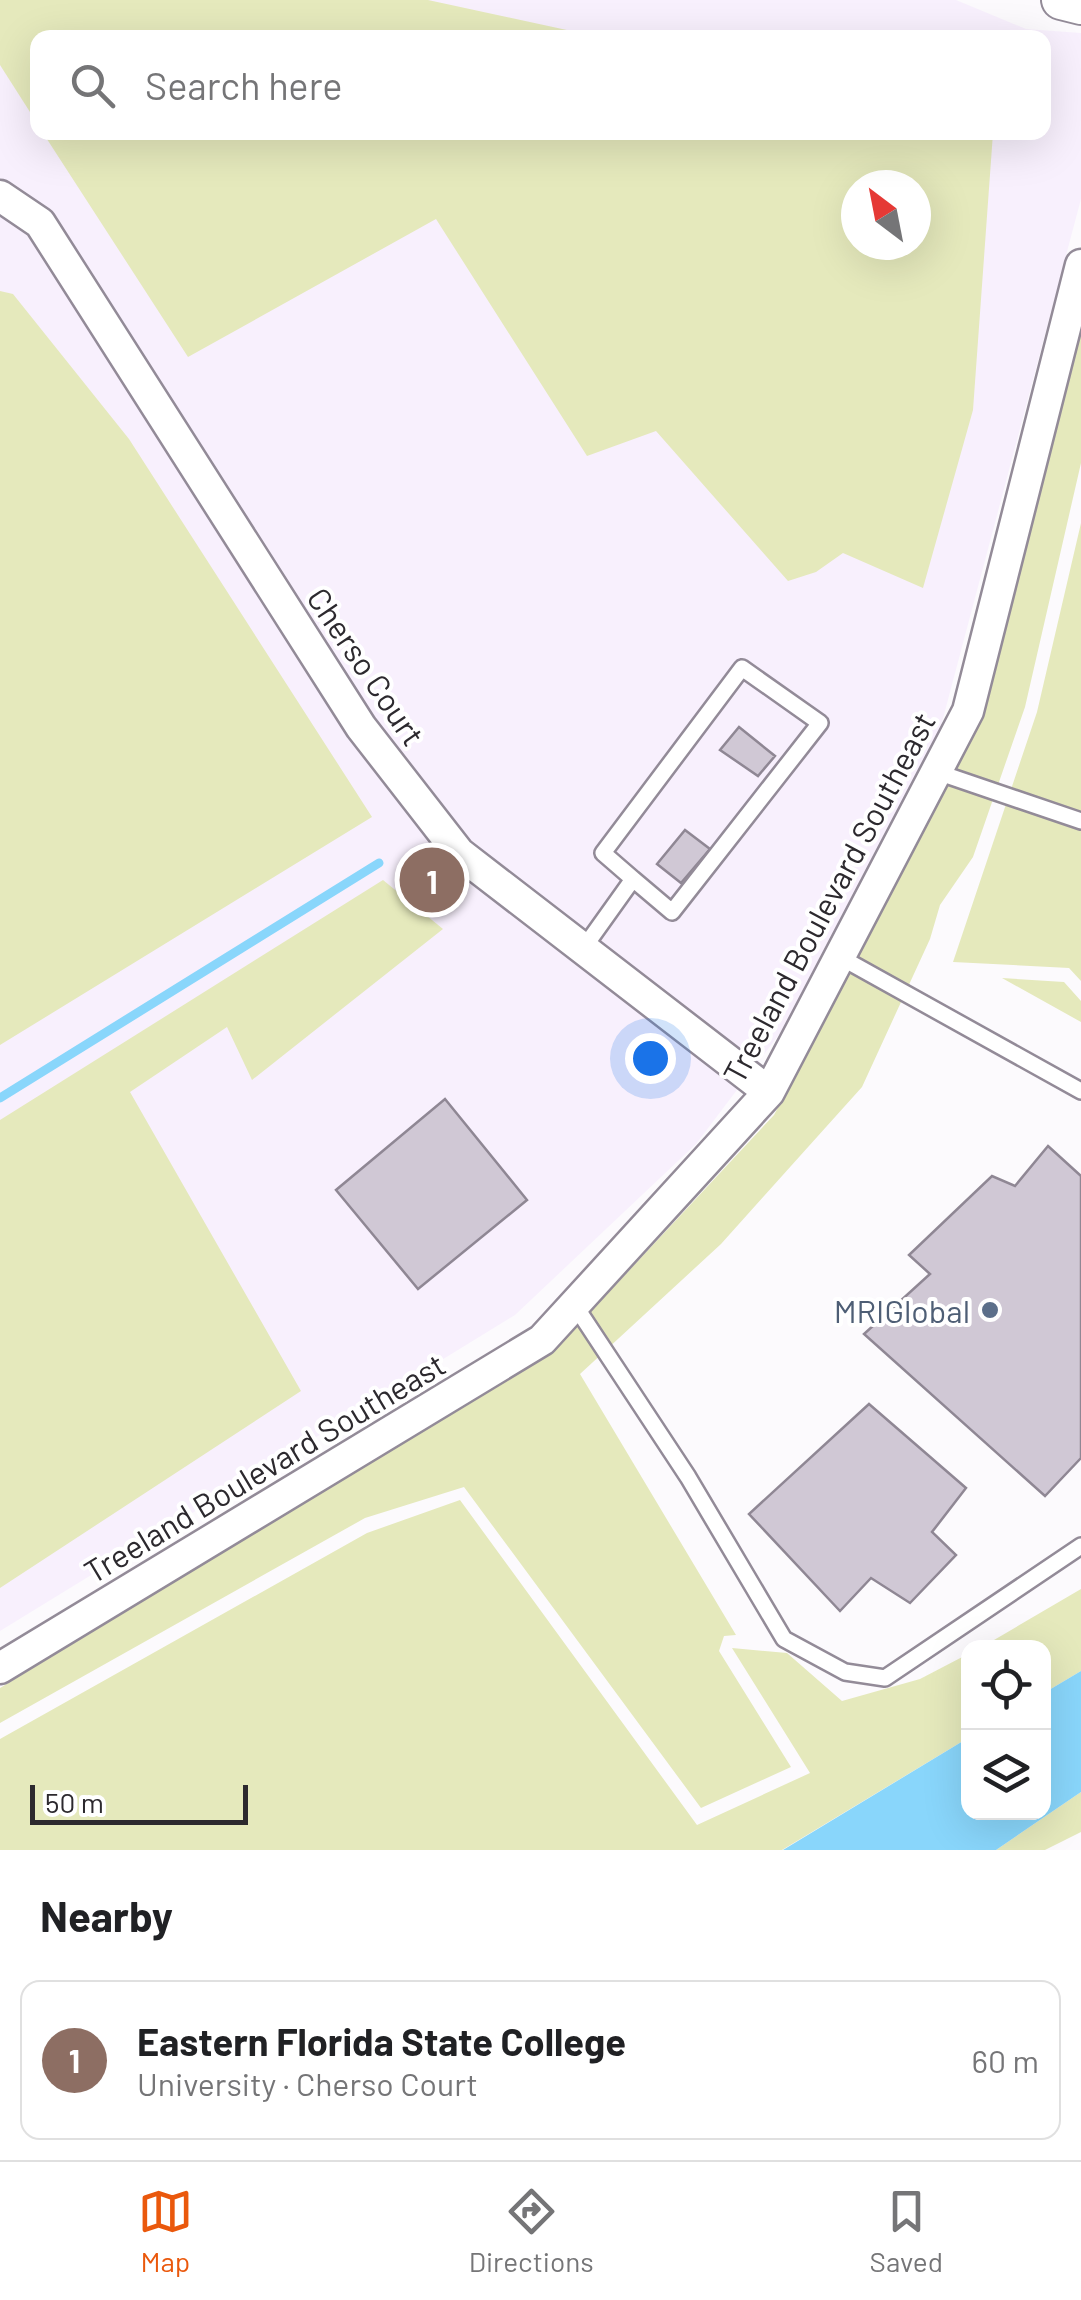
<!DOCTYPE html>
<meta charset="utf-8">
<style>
body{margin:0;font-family:Barlow,sans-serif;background:#f6f6f6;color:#202124}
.controls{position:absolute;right:30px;bottom:30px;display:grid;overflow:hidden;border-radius:20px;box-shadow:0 10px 40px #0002}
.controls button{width:90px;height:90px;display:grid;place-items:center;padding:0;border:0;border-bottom:2px solid #e0e0e0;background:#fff;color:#202124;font:50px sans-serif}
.compass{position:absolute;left:841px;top:170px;width:90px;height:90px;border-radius:50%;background:#fff;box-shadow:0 10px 40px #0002;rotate:328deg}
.scale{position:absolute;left:30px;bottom:25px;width:218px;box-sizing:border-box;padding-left:10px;border:5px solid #2c292e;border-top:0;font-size:28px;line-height:35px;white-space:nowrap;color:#2c292e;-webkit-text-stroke:8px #fff;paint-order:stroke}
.you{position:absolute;left:650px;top:1058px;width:35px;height:35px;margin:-25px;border:8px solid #fff;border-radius:50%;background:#1a73e8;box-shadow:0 0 0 15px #1a73e833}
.badge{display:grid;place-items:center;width:65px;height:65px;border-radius:50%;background:#ea580c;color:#fff;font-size:32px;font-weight:700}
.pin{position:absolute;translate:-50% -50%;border:5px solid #fff;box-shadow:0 2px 10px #0006}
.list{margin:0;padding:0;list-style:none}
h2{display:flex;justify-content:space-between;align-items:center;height:130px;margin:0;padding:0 40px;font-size:42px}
h2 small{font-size:32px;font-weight:400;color:#757577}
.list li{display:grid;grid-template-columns:65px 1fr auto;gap:30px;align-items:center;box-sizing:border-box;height:160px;margin:0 20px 20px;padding:0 20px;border:2px solid #e0e0e0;border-radius:20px}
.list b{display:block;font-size:38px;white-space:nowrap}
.list p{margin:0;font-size:32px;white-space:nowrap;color:#757577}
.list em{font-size:32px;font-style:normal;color:#757577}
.icon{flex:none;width:55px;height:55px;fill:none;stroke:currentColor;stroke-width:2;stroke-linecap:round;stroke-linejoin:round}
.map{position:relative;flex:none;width:1081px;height:1850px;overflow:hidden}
.search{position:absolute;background:#fff;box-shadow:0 10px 40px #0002;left:30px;right:30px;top:30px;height:110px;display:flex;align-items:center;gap:25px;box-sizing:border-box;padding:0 35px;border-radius:20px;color:#757577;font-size:38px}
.sheet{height:310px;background:#fff}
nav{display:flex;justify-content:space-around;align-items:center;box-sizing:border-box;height:140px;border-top:2px solid #e0e0e0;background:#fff;font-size:28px;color:#757577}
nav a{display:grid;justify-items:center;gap:5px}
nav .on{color:#ea580c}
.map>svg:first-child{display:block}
</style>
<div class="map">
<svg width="1081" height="1850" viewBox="0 0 1081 1850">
<rect width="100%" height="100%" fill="#fcfafd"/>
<path fill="#f8f0fd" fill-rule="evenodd" d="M0 0H956L1026 29 1081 33V199L937 741 790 1020 696 1144 515 1315 0 1631ZM38 38H1044V132H38ZM856 185H916V245H856Z"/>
<path fill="#e5e9bc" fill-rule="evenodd" d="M0 0H428L599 37 38 38 37 123 0 65Z
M43 133H993L973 410 923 588 843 553 816 572 788 581 656 431 587 456 436 219 188 357ZM856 185H916V245H856Z
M0 291 13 294 129 439 372 817 0 1045Z
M1081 330V463L1025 707 973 857 940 905 930 939 862 1087 721 1244 580 1374 736 1635 724 1636 719 1651 791 1767 701 1808 464 1487 365 1518 0 1723V1688L554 1351 774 1115 983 717Z
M1081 523V981L1069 968 953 962 1037 712Z
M383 880 443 929 252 1080 227 1027 130 1092 301 1391 0 1588V1120Z
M1002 978 1064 982 1081 1001V1022Z
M460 1500 697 1825 810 1773 732 1648 787 1653 842 1701 920 1679 968 1654V1738L782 1850H0V1739L367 1533Z
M1081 1589V1671L1044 1693V1648L982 1647Z
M1081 1792V1832L1045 1850H996Z"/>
<path fill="#89d6fb" d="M1081 1671V1792L996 1850H783L968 1738V1812H1044V1693Z"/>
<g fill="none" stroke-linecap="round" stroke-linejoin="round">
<path stroke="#89d6fb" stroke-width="9" d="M0 1098 379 863"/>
</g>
<path fill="#d0c8d5" stroke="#8f8794" stroke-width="2.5" d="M739 727 775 756 758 776 720 750Z
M685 830 710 849 681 883 657 864Z
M445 1099 527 1200 418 1289 336 1190Z
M1048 1146 1081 1176V1458L1045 1496 864 1334 930 1274 909 1255 992 1176 1015 1186Z
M869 1404 966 1488 932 1532 956 1555 910 1603 871 1578 840 1611 749 1514Z"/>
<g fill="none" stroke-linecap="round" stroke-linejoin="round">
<defs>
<path id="service" d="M937 772 1081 821
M583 949 633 879 603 853 742 668 820 723 672 912 633 879
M840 957 1081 1091
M574 1304 688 1477 784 1639 845 1672 885 1678 1081 1546"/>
<path id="minor" d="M0 196 40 223 361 727 459 853 769 1092
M0 1668 542 1340 769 1092 968 711 1081 265"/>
<path id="tertiary" d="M1061 0 1081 5"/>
</defs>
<use href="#service" stroke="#938b98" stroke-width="20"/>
<use href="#minor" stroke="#938b98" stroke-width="35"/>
<use href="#tertiary" stroke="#938b98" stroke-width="42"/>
<use href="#service" stroke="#fff" stroke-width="15"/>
<use href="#minor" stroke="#fff" stroke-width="30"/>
<use href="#tertiary" stroke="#fff" stroke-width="38"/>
</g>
<circle fill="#5c6f8a" stroke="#fff" stroke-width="4" cx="990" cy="1310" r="10"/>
<g text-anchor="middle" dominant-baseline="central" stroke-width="8" stroke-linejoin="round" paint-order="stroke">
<g font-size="32" fill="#2c292e" stroke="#fff">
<text transform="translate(367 666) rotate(56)">Cherso Court</text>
<text transform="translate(828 897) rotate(-62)">Treeland Boulevard Southeast</text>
<text transform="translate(264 1467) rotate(-31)">Treeland Boulevard Southeast</text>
</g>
<g font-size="32" fill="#4e5e75" stroke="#fff" text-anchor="end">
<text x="970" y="1310">MRIGlobal</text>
</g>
</g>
</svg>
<div class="controls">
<button><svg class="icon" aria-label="locate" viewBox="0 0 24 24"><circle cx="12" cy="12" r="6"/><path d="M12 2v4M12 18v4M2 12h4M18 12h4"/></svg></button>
<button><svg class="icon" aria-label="layers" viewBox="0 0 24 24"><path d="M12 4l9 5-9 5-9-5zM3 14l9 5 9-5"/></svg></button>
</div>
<svg class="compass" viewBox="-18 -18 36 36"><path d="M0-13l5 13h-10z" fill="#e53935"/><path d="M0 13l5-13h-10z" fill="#757577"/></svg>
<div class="scale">50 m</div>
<div class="you"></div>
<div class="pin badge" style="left:432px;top:880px;background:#8d6e63">1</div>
<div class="search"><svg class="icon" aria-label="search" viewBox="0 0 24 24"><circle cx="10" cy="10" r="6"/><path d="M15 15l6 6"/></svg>Search here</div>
</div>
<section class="sheet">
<h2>Nearby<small></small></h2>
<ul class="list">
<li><span class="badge" style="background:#8d6e63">1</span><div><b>Eastern Florida State College</b><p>University · Cherso Court</p></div><em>60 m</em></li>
</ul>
</section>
<nav>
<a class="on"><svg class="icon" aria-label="map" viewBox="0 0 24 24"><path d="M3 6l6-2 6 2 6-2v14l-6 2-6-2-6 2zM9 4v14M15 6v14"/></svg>Map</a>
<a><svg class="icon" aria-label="directions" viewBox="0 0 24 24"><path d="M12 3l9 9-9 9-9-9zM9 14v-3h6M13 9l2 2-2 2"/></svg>Directions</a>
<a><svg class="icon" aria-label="saved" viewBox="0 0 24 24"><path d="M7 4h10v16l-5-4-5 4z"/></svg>Saved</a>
</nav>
